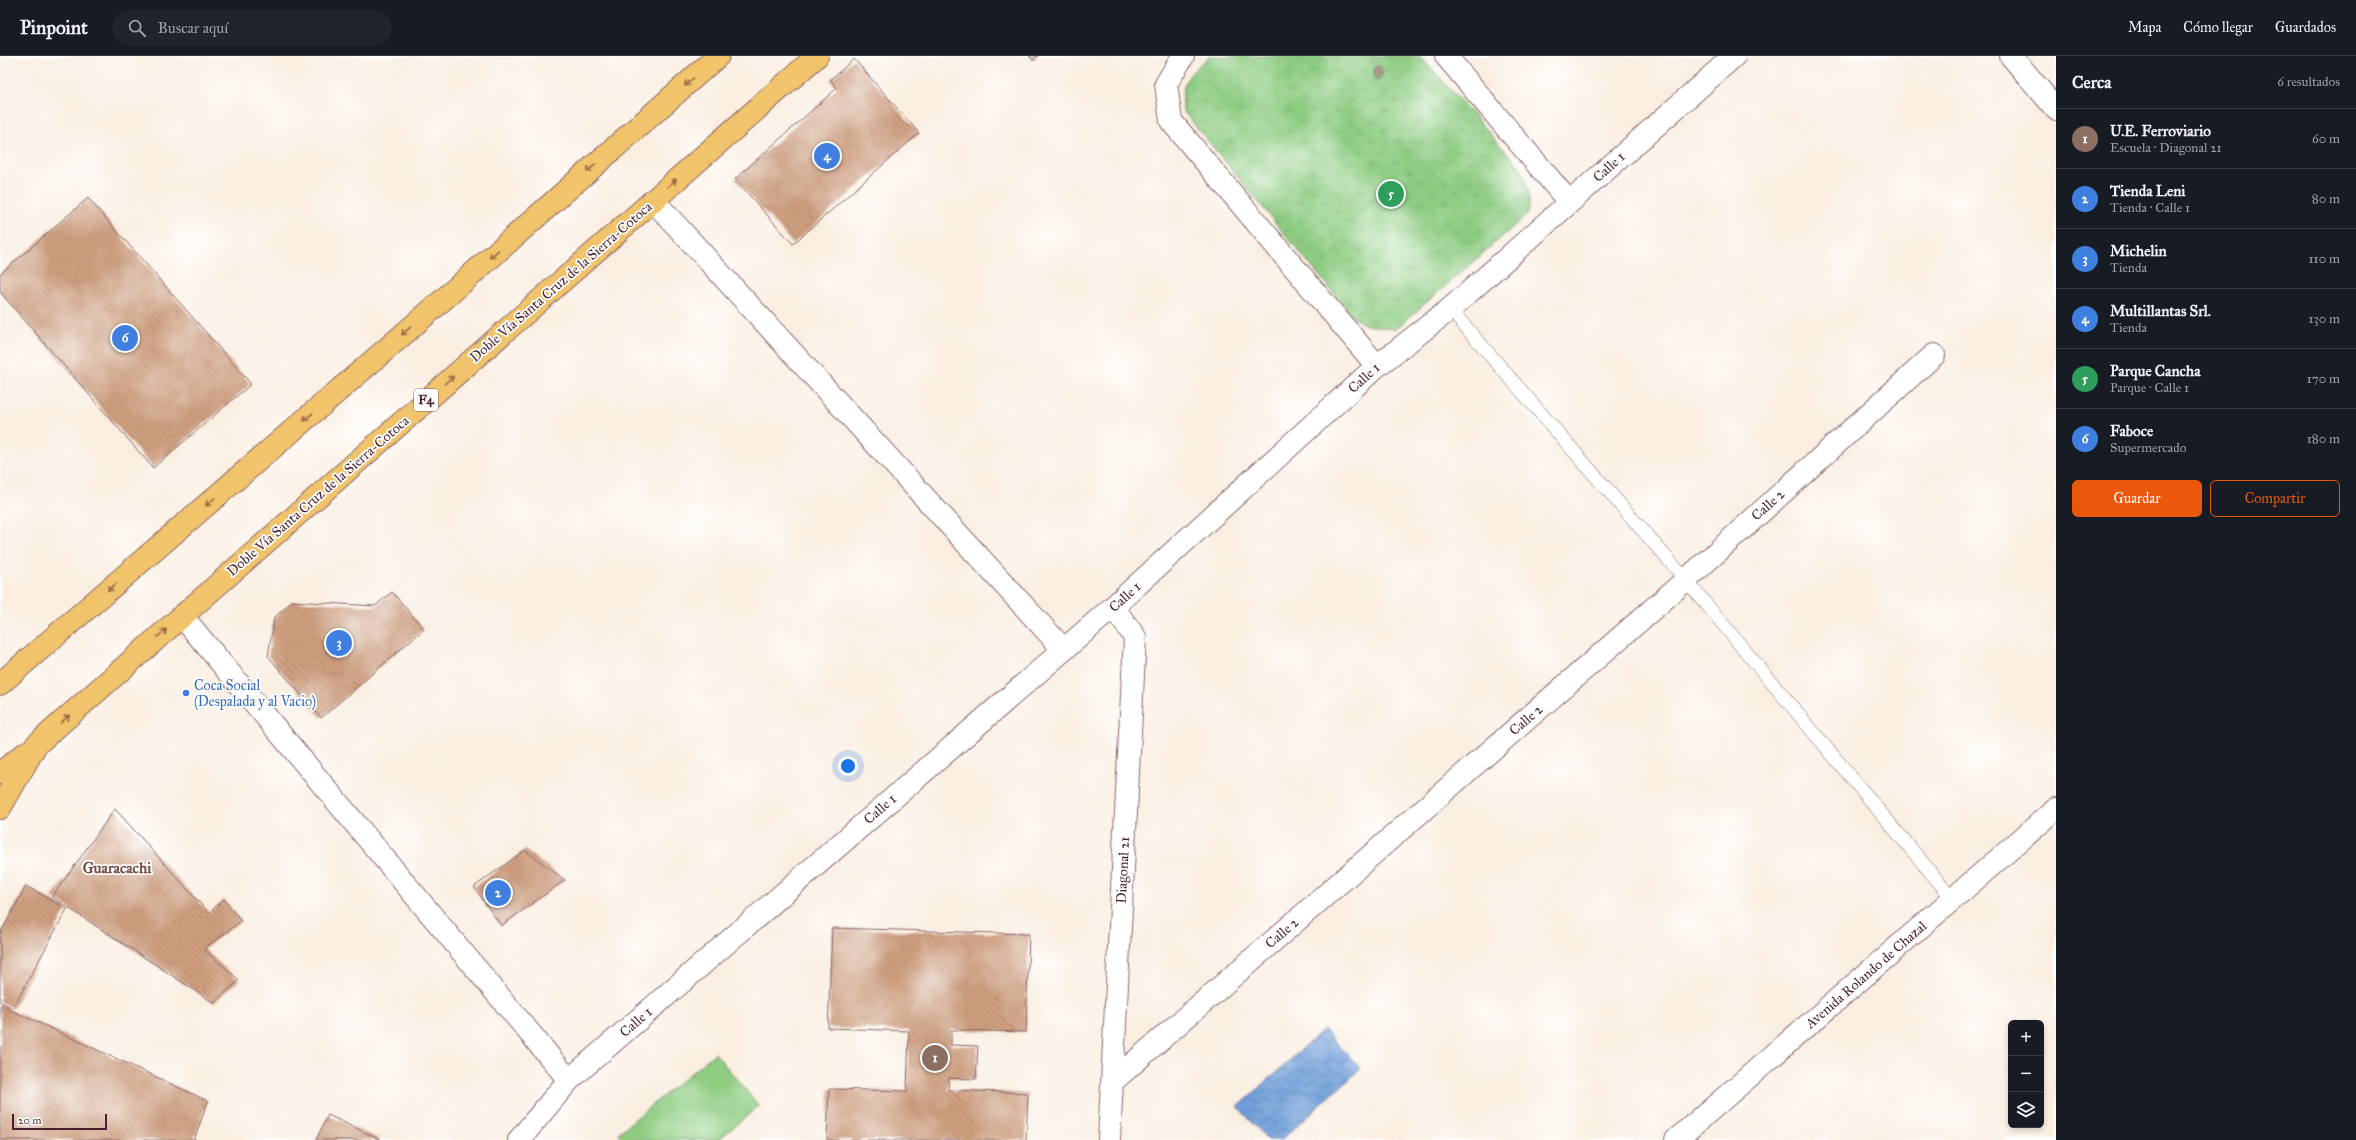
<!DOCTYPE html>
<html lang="es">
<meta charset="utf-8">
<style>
body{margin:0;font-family:"IM FELL Great Primer",serif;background:#20242c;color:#f1f3f6}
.controls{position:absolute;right:12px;bottom:12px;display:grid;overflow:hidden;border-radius:6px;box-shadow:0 2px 6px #0003}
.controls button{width:36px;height:36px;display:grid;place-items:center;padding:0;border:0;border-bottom:1px solid #363941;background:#171b24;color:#f1f3f6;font:20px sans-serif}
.scale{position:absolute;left:12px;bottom:10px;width:95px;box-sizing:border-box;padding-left:4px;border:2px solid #4a1f2b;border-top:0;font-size:11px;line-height:14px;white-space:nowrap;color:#4a1f2b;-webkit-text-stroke:3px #fff;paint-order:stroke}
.you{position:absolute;left:848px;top:710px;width:14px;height:14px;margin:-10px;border:3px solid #fff;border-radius:50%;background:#1a73e8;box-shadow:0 0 0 6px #1a73e833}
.badge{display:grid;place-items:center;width:26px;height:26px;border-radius:50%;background:#ea580c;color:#fff;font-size:13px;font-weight:700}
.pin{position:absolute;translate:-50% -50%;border:2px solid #fff;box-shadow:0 1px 4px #0006}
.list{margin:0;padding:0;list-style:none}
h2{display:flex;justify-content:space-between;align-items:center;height:52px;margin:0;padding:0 16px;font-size:17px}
h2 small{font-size:13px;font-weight:400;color:#9ea1a6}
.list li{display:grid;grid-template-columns:26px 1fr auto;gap:12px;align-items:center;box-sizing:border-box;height:60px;padding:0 16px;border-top:1px solid #363941}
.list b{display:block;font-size:15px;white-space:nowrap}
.list p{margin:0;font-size:13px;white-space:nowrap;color:#9ea1a6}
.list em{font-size:13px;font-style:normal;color:#9ea1a6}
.actions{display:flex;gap:8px;padding:12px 16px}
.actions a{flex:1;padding:9px 0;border:1px solid #ea580c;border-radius:6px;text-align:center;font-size:14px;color:#ea580c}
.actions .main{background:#ea580c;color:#fff}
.icon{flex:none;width:22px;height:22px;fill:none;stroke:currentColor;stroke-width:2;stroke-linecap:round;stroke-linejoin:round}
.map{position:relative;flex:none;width:2056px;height:1084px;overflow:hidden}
header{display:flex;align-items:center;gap:24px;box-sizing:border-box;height:56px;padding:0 20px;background:#171b24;border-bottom:1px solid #363941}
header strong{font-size:19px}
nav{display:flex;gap:22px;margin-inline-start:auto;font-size:14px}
.search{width:280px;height:36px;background:#20242c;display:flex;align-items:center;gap:10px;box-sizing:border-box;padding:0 14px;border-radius:22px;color:#9ea1a6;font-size:15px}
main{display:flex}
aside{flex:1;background:#171b24}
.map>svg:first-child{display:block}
</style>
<header>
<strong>Pinpoint</strong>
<div class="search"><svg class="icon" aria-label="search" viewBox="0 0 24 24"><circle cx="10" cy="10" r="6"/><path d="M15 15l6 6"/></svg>Buscar aquí</div>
<nav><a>Mapa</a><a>Cómo llegar</a><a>Guardados</a></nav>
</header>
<main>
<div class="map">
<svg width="2056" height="1084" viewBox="0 0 2056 1084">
<defs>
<pattern id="grass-tufts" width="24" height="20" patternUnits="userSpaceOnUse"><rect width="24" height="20" fill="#8ecc82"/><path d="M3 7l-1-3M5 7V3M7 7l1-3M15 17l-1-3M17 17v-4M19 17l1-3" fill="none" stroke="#7caf70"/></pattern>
<pattern id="water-waves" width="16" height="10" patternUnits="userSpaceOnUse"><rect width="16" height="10" fill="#6f9fd9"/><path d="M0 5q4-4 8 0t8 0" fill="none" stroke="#5d81b0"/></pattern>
<pattern id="building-back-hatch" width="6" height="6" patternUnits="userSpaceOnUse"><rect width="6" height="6" fill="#cf9f7f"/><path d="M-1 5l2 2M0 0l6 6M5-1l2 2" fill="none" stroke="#aa8168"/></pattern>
</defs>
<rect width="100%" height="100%" fill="#fff"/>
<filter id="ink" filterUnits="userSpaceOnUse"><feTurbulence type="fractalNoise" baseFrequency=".025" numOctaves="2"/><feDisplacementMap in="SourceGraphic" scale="8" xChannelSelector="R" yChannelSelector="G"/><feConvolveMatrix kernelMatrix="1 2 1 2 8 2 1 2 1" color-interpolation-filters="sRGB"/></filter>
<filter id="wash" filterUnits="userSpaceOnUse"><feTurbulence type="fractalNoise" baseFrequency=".012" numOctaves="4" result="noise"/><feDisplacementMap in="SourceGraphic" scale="16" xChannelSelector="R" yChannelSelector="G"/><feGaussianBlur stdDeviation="0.9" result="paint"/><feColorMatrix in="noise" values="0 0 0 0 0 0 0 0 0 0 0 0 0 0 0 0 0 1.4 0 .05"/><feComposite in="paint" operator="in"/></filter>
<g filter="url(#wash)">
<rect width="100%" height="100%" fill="#faeee1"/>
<path fill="url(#grass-tufts)" stroke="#6c7656" d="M1210 0H1420L1521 112C1528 129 1532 142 1527 159L1396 273 1366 269 1354 262 1183 55C1180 25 1188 18 1210 0Z"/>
<path fill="#8ecc82" stroke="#6c7656" d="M715 997 759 1050 718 1084H624L618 1077Z"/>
<path fill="url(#water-waves)" stroke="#5c5f82" d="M1324 973 1361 1013 1281 1084H1268L1238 1051Z"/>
<g id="blocks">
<path fill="url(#building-back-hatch)" d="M1029 0H1038L1033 4Z
M854 3 919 77 793 188 735 123 837 32 830 24Z
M88 142 251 328 153 412 0 236V218Z
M392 536 424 573 321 662 268 600 274 562 292 545 375 550Z
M115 753 209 857 224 843 241 865 204 893 239 924 214 947 52 841Z
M525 794 565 824 501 870 474 831Z
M26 830 67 853 13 952 0 946V878Z
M832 872 1029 878 1026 976 951 974V989L978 990 976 1023 949 1022 948 1034 1028 1037 1026 1084H827L829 1033 907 1035 909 975 828 972Z
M0 949 208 1045 194 1084H0Z
M328 1059 381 1084H316Z"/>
</g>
</g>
<g filter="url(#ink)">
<use href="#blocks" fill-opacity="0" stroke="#88676b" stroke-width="1"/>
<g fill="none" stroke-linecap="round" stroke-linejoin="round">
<defs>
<path id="service" d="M1450 253 1686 524 1953 843"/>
<path id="minor" d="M1183 0 1166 28 1171 65 1377 310
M1446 0 1569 146
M2011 0 2056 53
M653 144 1064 594
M182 560 569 1024
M1113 1025 1686 524 1934 299
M519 1084 569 1024 1113 551 1377 310 1450 253 1734 0
M1109 1084 1135 581 1113 551
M1676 1084 2056 753"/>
<path id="trunk" d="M0 628 436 250 718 0
M0 717 27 696
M0 752 36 689 817 0"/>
</defs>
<use href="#service" stroke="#88676b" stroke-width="14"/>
<use href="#minor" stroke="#88676b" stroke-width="24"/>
<use href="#trunk" stroke="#88676b" stroke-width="24"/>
<use href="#service" stroke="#fff" stroke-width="13"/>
<use href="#minor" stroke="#fff" stroke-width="22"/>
<use href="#trunk" stroke="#f1c36a" stroke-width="22"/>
</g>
<circle fill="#a69e8d" cx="1381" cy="16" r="6"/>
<defs><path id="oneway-shaft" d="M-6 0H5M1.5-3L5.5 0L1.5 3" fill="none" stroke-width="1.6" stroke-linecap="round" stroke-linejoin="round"/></defs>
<g stroke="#956947">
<use href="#oneway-shaft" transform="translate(689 26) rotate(139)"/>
<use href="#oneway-shaft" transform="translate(591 112) rotate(139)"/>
<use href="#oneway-shaft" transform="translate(672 127) rotate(-41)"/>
<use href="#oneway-shaft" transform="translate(494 198) rotate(139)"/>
<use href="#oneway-shaft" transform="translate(406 275) rotate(139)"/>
<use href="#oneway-shaft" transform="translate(449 324) rotate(-41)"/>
<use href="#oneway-shaft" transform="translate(308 361) rotate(139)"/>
<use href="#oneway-shaft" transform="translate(210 446) rotate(139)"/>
<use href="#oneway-shaft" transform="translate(112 531) rotate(139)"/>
<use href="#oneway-shaft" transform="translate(162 577) rotate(-41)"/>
<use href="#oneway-shaft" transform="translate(65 663) rotate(-41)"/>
</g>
</g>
<circle fill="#3f7fe0" stroke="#fff" stroke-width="1.5" cx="186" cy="637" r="4"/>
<g text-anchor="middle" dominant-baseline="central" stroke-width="3.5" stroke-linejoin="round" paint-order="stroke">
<rect fill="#fff" stroke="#80626b" stroke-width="1" x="414" y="333" width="24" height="22" rx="3"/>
<g font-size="13" font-weight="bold" fill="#4a1f2b">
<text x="426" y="344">F4</text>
</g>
<g font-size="14" fill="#4a1f2b" stroke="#fff">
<text transform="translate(1609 111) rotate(-42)">Calle 1</text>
<text transform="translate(561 226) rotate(-41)">Doble Vía Santa Cruz de la Sierra-Cotoca</text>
<text transform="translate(1364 322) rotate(-42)">Calle 1</text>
<text transform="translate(318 440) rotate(-41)">Doble Vía Santa Cruz de la Sierra-Cotoca</text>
<text transform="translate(1768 449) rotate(-42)">Calle 2</text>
<text transform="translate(1125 541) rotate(-42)">Calle 1</text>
<text transform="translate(1526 664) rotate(-41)">Calle 2</text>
<text transform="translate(880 753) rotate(-41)">Calle 1</text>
<text transform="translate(1123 814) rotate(-87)">Diagonal 21</text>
<text transform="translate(1282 877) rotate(-41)">Calle 2</text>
<text transform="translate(1866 919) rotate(-41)">Avenida Rolando de Chazal</text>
<text transform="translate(636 966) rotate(-41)">Calle 1</text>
</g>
<g font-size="14" fill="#366cbe" stroke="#fff" text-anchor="start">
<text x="194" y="629">Coca Social<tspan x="194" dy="16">(Despalada y al Vacio)</tspan></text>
</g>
<g font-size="15" font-weight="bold" fill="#794c48" stroke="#fff">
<text x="117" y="812">Guaracachi</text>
</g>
</g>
</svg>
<div class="controls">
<button>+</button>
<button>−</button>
<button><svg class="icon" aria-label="layers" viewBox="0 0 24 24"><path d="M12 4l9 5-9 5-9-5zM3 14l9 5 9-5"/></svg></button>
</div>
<div class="scale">20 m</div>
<div class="you"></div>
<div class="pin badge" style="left:935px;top:1002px;background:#8d6e63">1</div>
<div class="pin badge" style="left:498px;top:837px;background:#3f7fe0">2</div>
<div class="pin badge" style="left:339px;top:587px;background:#3f7fe0">3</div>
<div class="pin badge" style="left:827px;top:100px;background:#3f7fe0">4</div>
<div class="pin badge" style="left:1391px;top:138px;background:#2e9e5b">5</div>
<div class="pin badge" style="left:125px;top:282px;background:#3f7fe0">6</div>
</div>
<aside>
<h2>Cerca<small>6 resultados</small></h2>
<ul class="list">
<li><span class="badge" style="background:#8d6e63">1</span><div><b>U.E. Ferroviario</b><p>Escuela · Diagonal 21</p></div><em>60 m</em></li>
<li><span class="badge" style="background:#3f7fe0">2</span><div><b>Tienda Leni</b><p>Tienda · Calle 1</p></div><em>80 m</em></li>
<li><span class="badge" style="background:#3f7fe0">3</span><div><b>Michelin</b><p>Tienda</p></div><em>110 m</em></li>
<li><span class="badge" style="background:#3f7fe0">4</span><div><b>Multillantas Srl.</b><p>Tienda</p></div><em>130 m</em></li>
<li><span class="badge" style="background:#2e9e5b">5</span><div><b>Parque Cancha</b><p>Parque · Calle 1</p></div><em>170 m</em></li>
<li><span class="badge" style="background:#3f7fe0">6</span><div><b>Faboce</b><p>Supermercado</p></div><em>180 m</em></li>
</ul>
<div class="actions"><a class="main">Guardar</a><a>Compartir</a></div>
</aside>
</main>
